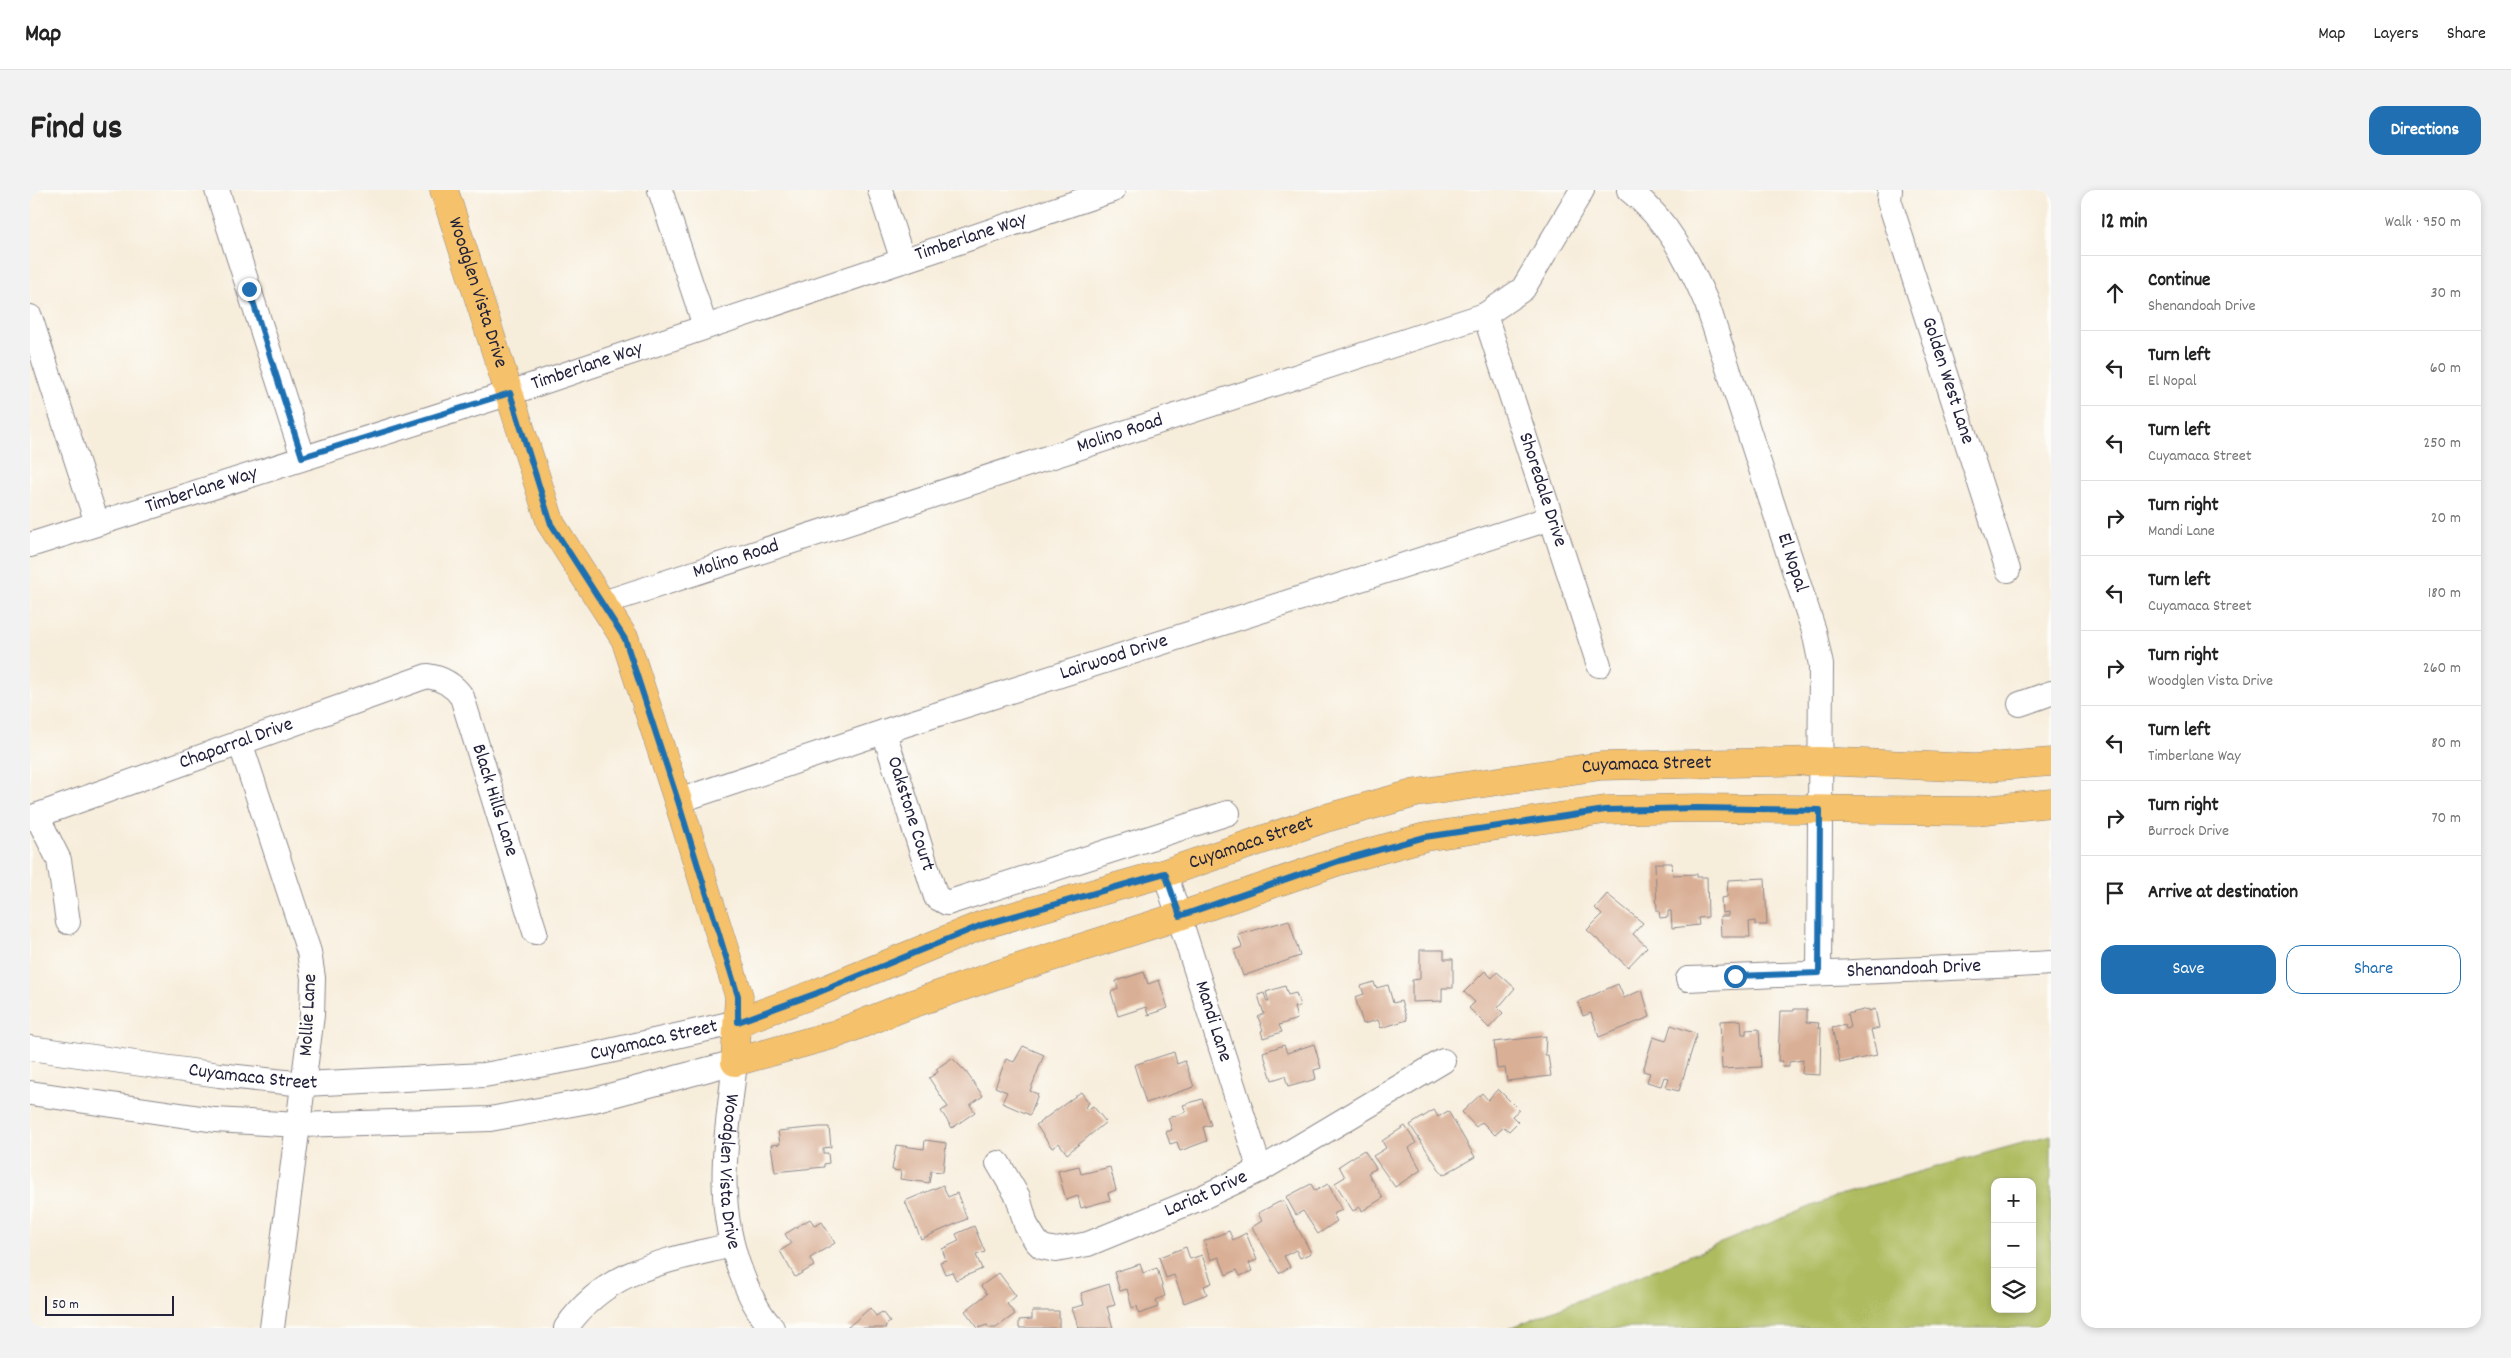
<!DOCTYPE html>
<meta charset="utf-8">
<style>
body{margin:0;font-family:Dekko,sans-serif;background:#f2f2f2;color:#222}
.controls{position:absolute;right:15px;bottom:15px;display:grid;overflow:hidden;border-radius:10px;box-shadow:0 2px 8px #0003}
.controls button{width:45px;height:45px;display:grid;place-items:center;padding:0;border:0;border-bottom:1px solid #e0e0e0;background:#fff;color:#222;font:25px sans-serif}
.scale{position:absolute;left:15px;bottom:12px;width:129px;box-sizing:border-box;padding-left:5px;border:2px solid #22223b;border-top:0;font-size:14px;line-height:18px;white-space:nowrap;color:#22223b;-webkit-text-stroke:4px #fdfcf7;paint-order:stroke}
.stop{position:absolute;width:15px;height:15px;margin:-11px;border:4px solid #1f6fb2;border-radius:50%;background:#fff}
.stop.end{background:#1f6fb2;border-color:#fff;box-shadow:0 1px 5px #0008}
.list{margin:0;padding:0;list-style:none}
h2{display:flex;justify-content:space-between;align-items:center;height:65px;margin:0;padding:0 20px;font-size:21px}
h2 small{font-size:16px;font-weight:400;color:#767676}
.list li{display:grid;grid-template-columns:32px 1fr auto;gap:15px;align-items:center;box-sizing:border-box;height:75px;padding:0 20px;border-top:1px solid #e0e0e0}
.list b{display:block;font-size:19px;white-space:nowrap}
.list p{margin:0;font-size:16px;white-space:nowrap;color:#767676}
.list em{font-size:16px;font-style:normal;color:#767676}
.actions{display:flex;gap:10px;padding:15px 20px}
.actions a{flex:1;padding:11px 0;border:1px solid #1f6fb2;border-radius:15px;text-align:center;font-size:18px;color:#1f6fb2}
.actions .main{background:#1f6fb2;color:#fff}
.icon{flex:none;width:28px;height:28px;fill:none;stroke:currentColor;stroke-width:2;stroke-linecap:round;stroke-linejoin:round}
.map{position:relative;flex:none;width:2021px;height:1138px;overflow:hidden;border-radius:15px}
header{display:flex;align-items:center;gap:30px;box-sizing:border-box;height:70px;padding:0 25px;background:#fff;border-bottom:1px solid #e0e0e0}
header strong{font-size:24px}
nav{display:flex;gap:28px;margin-inline-start:auto;font-size:18px}
.intro{display:flex;align-items:center;justify-content:space-between;box-sizing:border-box;height:120px;padding:0 30px}
h1{margin:0;font-size:35px}
.button{padding:12px 22px;border-radius:15px;background:#1f6fb2;color:#fff;font-size:18px;font-weight:700}
main{display:flex;gap:30px;padding:0 30px}
aside{flex:1;background:#fff;border-radius:15px;box-shadow:0 2px 8px #0003}
.map>svg:first-child{display:block}
</style>
<header>
<strong>Map</strong>
<nav><a>Map</a><a>Layers</a><a>Share</a></nav>
</header>
<div class="intro"><h1>Find us</h1><a class="button">Directions</a></div>
<main>
<div class="map">
<svg width="2021" height="1138" viewBox="0 0 2021 1138">
<rect width="100%" height="100%" fill="#fdfcf7"/>
<filter id="ink" filterUnits="userSpaceOnUse"><feTurbulence type="fractalNoise" baseFrequency=".02" numOctaves="2"/><feDisplacementMap in="SourceGraphic" scale="10" xChannelSelector="R" yChannelSelector="G"/><feConvolveMatrix kernelMatrix="1 2 1 2 8 2 1 2 1" color-interpolation-filters="sRGB"/></filter>
<filter id="wash" filterUnits="userSpaceOnUse"><feTurbulence type="fractalNoise" baseFrequency=".0096" numOctaves="4" result="noise"/><feDisplacementMap in="SourceGraphic" scale="20" xChannelSelector="R" yChannelSelector="G"/><feGaussianBlur stdDeviation="1.12" result="paint"/><feColorMatrix in="noise" values="0 0 0 0 0 0 0 0 0 0 0 0 0 0 0 0 0 1.4 0 .05"/><feComposite in="paint" operator="in"/></filter>
<g filter="url(#wash)">
<rect width="100%" height="100%" fill="#f7eddb"/>
<path fill="#aebc5e" stroke="#686f4c" fill-rule="evenodd" d="M2021 945V1138H1480L1817 1002ZM1965 992H2002V1119H1965Z"/>
<g id="blocks">
<path fill="#d9af95" d="M1625 673H1642L1643 685 1667 684V687H1677L1678 727 1668 728 1669 735 1642 738 1641 721H1638V727L1630 728 1629 721H1627Z
M1735 688 1737 735H1725V731L1719 732 1720 747H1691L1690 726H1698V722L1692 723 1691 708 1697 707 1698 690Z
M1577 704 1613 733 1603 744 1617 757 1598 777 1557 740 1572 725 1565 718Z
M1259 730 1270 766 1213 786 1204 760 1212 757 1208 745Z
M1390 760H1414V769H1423V798H1412V811L1382 812V790L1390 789Z
M1455 781 1462 788 1467 782 1485 798 1468 818 1473 823 1459 838 1439 818 1445 812 1434 802Z
M1114 782 1118 794 1129 790 1138 818 1118 825 1116 817 1088 826 1081 802 1088 799 1086 791Z
M1344 792 1346 798 1358 795 1363 813 1371 811 1377 830 1351 838 1348 830 1333 834 1325 807 1334 804 1331 796Z
M1588 794 1594 808 1612 800 1620 827 1569 847 1561 823 1553 826 1548 812Z
M1255 796 1258 805 1266 803 1270 816 1264 817 1267 829 1249 835 1252 842 1233 848 1231 841 1233 840 1228 827 1234 824 1228 805 1234 803 1237 812H1239L1236 802Z
M1764 819H1777V832L1789 833 1788 838H1791L1790 885 1772 884 1773 870 1759 872V877H1752L1753 871H1748L1750 821H1764Z
M1838 819 1839 821 1845 819 1849 838 1841 840 1847 865 1810 873 1802 838 1815 835 1816 839 1820 838 1817 824Z
M1711 830 1712 844H1716V840L1729 839 1731 877 1692 879 1690 831Z
M1641 835 1667 844 1649 901 1636 898 1639 888 1634 887 1631 896 1617 892 1620 883 1613 881 1623 847 1636 851Z
M1516 846 1515 865H1518L1521 886 1477 891 1475 878 1467 879 1464 852Z
M1284 854 1291 878 1284 880 1286 889 1258 897 1255 886 1242 890 1233 862 1254 855 1257 863Z
M993 856 1014 865 1000 901 1008 904 1000 925 972 913 977 902 965 897 976 869 984 872Z
M1144 862 1147 874 1155 871 1164 897 1116 913 1104 875Z
M922 868 936 882 953 906 940 915 945 922 922 938 911 921 918 917 899 888 908 882 906 879Z
M1468 899 1489 920 1482 926 1488 932 1479 941 1474 937 1465 945 1452 932 1446 937 1432 922 1452 903 1458 910Z
M1051 902 1059 913 1055 917 1057 920 1063 916 1076 932 1037 964 1029 953 1022 958 1006 935Z
M1172 909 1181 935 1173 937 1177 951 1150 961 1147 952 1140 954 1136 942 1142 940 1138 928 1156 922 1153 915Z
M1404 920 1408 927 1418 921 1445 967 1413 985 1380 935Z
M1375 936 1386 953 1379 958 1391 980 1365 997 1343 966 1356 958 1352 951Z
M790 937H799L801 957 793 958V963H798L799 973 794 974V977L745 982 741 955 750 954 748 941Z
M895 950 916 953 913 982 901 981 899 993 870 989 871 981 862 980 866 955 894 959Z
M1334 960 1346 978 1338 983 1353 1008 1332 1021 1330 1017 1323 1021 1305 993 1315 987 1309 976Z
M1049 976 1051 984 1080 977 1086 1000 1078 1003 1080 1010 1051 1018 1048 1006 1036 1010 1028 981Z
M1281 994 1285 1001 1298 994 1312 1020 1303 1024 1307 1031 1288 1044 1273 1021 1266 1025 1256 1007Z
M913 995 918 1007 927 1003 937 1029 891 1049 875 1011Z
M1253 1010 1281 1063 1270 1068 1266 1060 1254 1066 1260 1077 1249 1083 1222 1037 1232 1031 1228 1023Z
M780 1029 785 1036 792 1032 805 1053 780 1068 784 1076 765 1087 750 1061 761 1054 755 1044Z
M944 1036 955 1062 946 1065 952 1079 926 1090 922 1082 915 1084 910 1072 916 1070 912 1059 929 1051 926 1044Z
M1199 1041 1203 1050 1216 1043 1227 1070 1219 1073 1222 1081 1210 1086 1207 1080 1196 1085 1189 1067 1181 1070 1174 1051Z
M1156 1057 1160 1069 1172 1065 1182 1093 1174 1096 1177 1104 1154 1113 1144 1085 1136 1088 1129 1067Z
M1110 1074 1113 1083 1127 1078 1135 1106 1126 1110 1128 1117 1109 1124 1107 1116 1102 1118 1097 1099 1090 1101 1084 1082Z
M969 1083 986 1106 977 1114 985 1124 966 1138H959L957 1135 948 1138 935 1121 957 1104 951 1096Z
M1079 1094 1085 1115 1077 1117 1083 1138H1049L1042 1118 1054 1115 1051 1103Z
M840 1118 846 1126 852 1122 860 1132 855 1136 856 1138H817Z
M1002 1121H1029V1138H989V1130L1002 1129Z"/>
</g>
</g>
<g filter="url(#ink)">
<use href="#blocks" fill-opacity="0" stroke="#8c888b" stroke-width="1"/>
<g fill="none" stroke-linecap="round" stroke-linejoin="round">
<defs>
<g id="minor">
<path d="M187 0 273 267"/>
<path d="M630 0 675 136"/>
<path d="M850 0 873 71"/>
<path id="s1" d="M1599 0C1637 29 1659 72 1677 114L1784 441 1791 475 1789 783"/>
<path id="s2" d="M1860 0 1859 10 1978 380"/>
<path id="s3" d="M1455 125 1569 475"/>
<path d="M0 127 67 333"/>
<path id="s4" d="M0 355 480 203 1083 0"/>
<path id="s5" d="M573 413 1455 125 1493 99 1552 0"/>
<path d="M1990 514 2021 503"/>
<path id="s6" d="M854 542 906 707 917 713 1198 623"/>
<path d="M210 552 279 762 283 788 282 825 242 1138"/>
<path id="s7" d="M648 611 874 535 1521 328"/>
<path d="M7 626 29 670 38 732"/>
<path id="s8" d="M0 628 397 486C412 488 423 494 432 507L505 742"/>
<path id="s9" d="M1135 683 1230 980"/>
<path id="s10" d="M1658 789C1779 783 1900 780 2021 773"/>
<path id="s11" d="M0 858 189 885 274 894 454 885 553 867 708 832"/>
<path id="s12" d="M0 903 185 930 268 935 460 929 564 910 705 872C697 947 683 1011 712 1085 719 1104 728 1123 742 1138"/>
<path id="s13" d="M968 973 988 1007 996 1035 1006 1051 1012 1057 1026 1060 1058 1054 1173 1007 1230 980 1413 871"/>
<path d="M536 1138C577 1078 637 1071 702 1055"/>
</g>
<g id="major">
<path id="s14" d="M414 0 521 334 595 449 648 611 709 806 705 872 806 844 879 815 969 784 1150 726 1309 671 1395 647 1575 620 1668 618 1946 621 2021 613"/>
<path id="s15" d="M708 832 787 803 952 735 1135 683 1296 628 1386 603 1571 576 1789 571 1945 578 2021 572"/>
</g>
</defs>
<use href="#minor" stroke="#8c888b" stroke-width="26"/>
<use href="#major" stroke="#8c888b" stroke-width="29"/>
<use href="#minor" stroke="#fff" stroke-width="24"/>
<use href="#major" stroke="#f5c16b" stroke-width="28"/>
</g>
</g>
<g fill="none" stroke-linecap="round" stroke-linejoin="round" filter="url(#ink)">
<path stroke="#1f6fb2" stroke-width="6" d="M219 99 272 267 480 203 521 334 595 449 648 611 708 806V832L787 803 952 735 1135 683 1150 726 1309 671 1395 647 1575 620 1668 618 1790 620 1789 783 1705 786"/>
</g>
<g text-anchor="middle" dominant-baseline="central" stroke-width="5" stroke-linejoin="round" paint-order="stroke">
<g font-size="20" fill="#22223b" stroke="#fdfcf7">
<text stroke="none"><textPath href="#s4" startOffset="990">Timberlane Way</textPath></text>
<text stroke="none"><textPath href="#s14" startOffset="108">Woodglen Vista Drive</textPath></text>
<text stroke="none"><textPath href="#s4" startOffset="585">Timberlane Way</textPath></text>
<text stroke="none"><textPath href="#s2" startOffset="200">Golden West Lane</textPath></text>
<text stroke="none"><textPath href="#s5" startOffset="544">Molino Road</textPath></text>
<text stroke="none"><textPath href="#s4" startOffset="180">Timberlane Way</textPath></text>
<text stroke="none"><textPath href="#s3" startOffset="184">Shoredale Drive</textPath></text>
<text stroke="none"><textPath href="#s5" startOffset="140">Molino Road</textPath></text>
<text stroke="none"><textPath href="#s1" startOffset="412">El Nopal</textPath></text>
<text stroke="none"><textPath href="#s7" startOffset="459">Lairwood Drive</textPath></text>
<text stroke="none"><textPath href="#s8" startOffset="219">Chaparral Drive</textPath></text>
<text stroke="none"><textPath href="#s15" startOffset="949">Cuyamaca Street</textPath></text>
<text stroke="none"><textPath href="#s8" startOffset="572">Black Hills Lane</textPath></text>
<text stroke="none"><textPath href="#s6" startOffset="86">Oakstone Court</textPath></text>
<text stroke="none"><textPath href="#s15" startOffset="544">Cuyamaca Street</textPath></text>
<text stroke="none"><textPath href="#s10" startOffset="226">Shenandoah Drive</textPath></text>
<text transform="translate(279 825) rotate(-87)">Mollie Lane</text>
<text stroke="none"><textPath href="#s9" startOffset="156">Mandi Lane</textPath></text>
<text stroke="none"><textPath href="#s11" startOffset="630">Cuyamaca Street</textPath></text>
<text stroke="none"><textPath href="#s11" startOffset="225">Cuyamaca Street</textPath></text>
<text stroke="none"><textPath href="#s12" startOffset="824">Woodglen Vista Drive</textPath></text>
<text stroke="none"><textPath href="#s13" startOffset="271">Lariat Drive</textPath></text>
</g>
</g>
</svg>
<div class="controls">
<button>+</button>
<button>−</button>
<button><svg class="icon" aria-label="layers" viewBox="0 0 24 24"><path d="M12 4l9 5-9 5-9-5zM3 14l9 5 9-5"/></svg></button>
</div>
<div class="scale">50 m</div>
<div class="stop" style="left:1705px;top:786px"></div>
<div class="stop end" style="left:219px;top:99px"></div>
</div>
<aside>
<h2>12 min<small>Walk · 950 m</small></h2>
<ul class="list">
<li><svg class="icon" aria-label="ahead" viewBox="0 0 24 24"><path d="M12 20V5M6 11l6-6 6 6"/></svg><div><b>Continue</b><p>Shenandoah Drive</p></div><em>30 m</em></li>
<li><svg class="icon" aria-label="left" viewBox="0 0 24 24"><path d="M17 20v-9H6M10 6l-5 5 5 5"/></svg><div><b>Turn left</b><p>El Nopal</p></div><em>60 m</em></li>
<li><svg class="icon" aria-label="left" viewBox="0 0 24 24"><path d="M17 20v-9H6M10 6l-5 5 5 5"/></svg><div><b>Turn left</b><p>Cuyamaca Street</p></div><em>250 m</em></li>
<li><svg class="icon" aria-label="right" viewBox="0 0 24 24"><path d="M7 20v-9h11M14 6l5 5-5 5"/></svg><div><b>Turn right</b><p>Mandi Lane</p></div><em>20 m</em></li>
<li><svg class="icon" aria-label="left" viewBox="0 0 24 24"><path d="M17 20v-9H6M10 6l-5 5 5 5"/></svg><div><b>Turn left</b><p>Cuyamaca Street</p></div><em>180 m</em></li>
<li><svg class="icon" aria-label="right" viewBox="0 0 24 24"><path d="M7 20v-9h11M14 6l5 5-5 5"/></svg><div><b>Turn right</b><p>Woodglen Vista Drive</p></div><em>260 m</em></li>
<li><svg class="icon" aria-label="left" viewBox="0 0 24 24"><path d="M17 20v-9H6M10 6l-5 5 5 5"/></svg><div><b>Turn left</b><p>Timberlane Way</p></div><em>80 m</em></li>
<li><svg class="icon" aria-label="right" viewBox="0 0 24 24"><path d="M7 20v-9h11M14 6l5 5-5 5"/></svg><div><b>Turn right</b><p>Burrock Drive</p></div><em>70 m</em></li>
<li><svg class="icon" aria-label="arrive" viewBox="0 0 24 24"><path d="M6 21V4h12l-3 4 3 4H6"/></svg><div><b>Arrive at destination</b></div></li>
</ul>
<div class="actions"><a class="main">Save</a><a>Share</a></div>
</aside>
</main>
